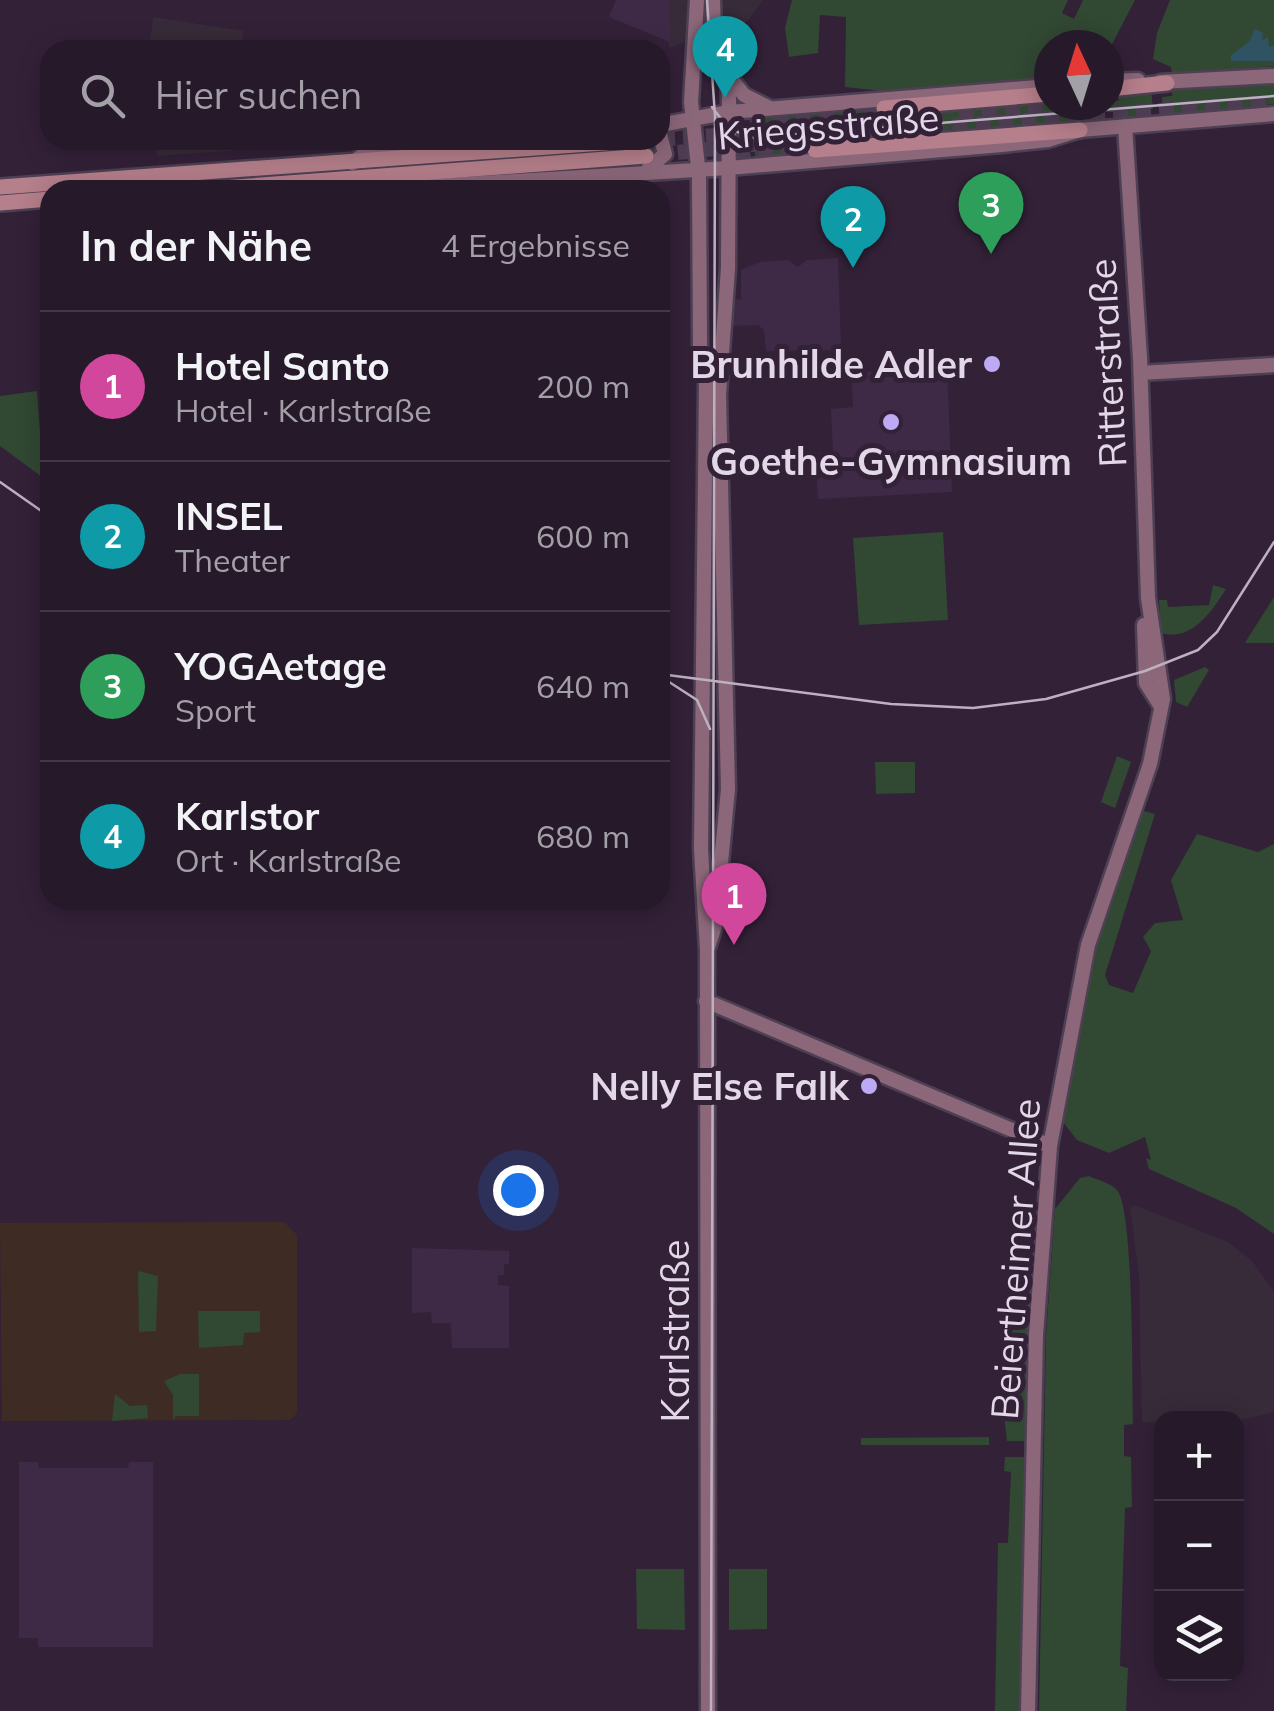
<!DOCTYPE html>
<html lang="de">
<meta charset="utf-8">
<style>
body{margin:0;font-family:Mulish,sans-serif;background:#322636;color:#f1f3f6}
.controls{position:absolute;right:30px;bottom:30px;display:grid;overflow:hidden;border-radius:20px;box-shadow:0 5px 25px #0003}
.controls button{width:90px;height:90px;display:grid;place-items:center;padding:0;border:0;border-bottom:2px solid #423847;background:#26192a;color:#f1f3f6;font:50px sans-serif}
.compass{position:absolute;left:1034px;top:30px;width:90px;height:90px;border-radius:50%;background:#26192a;box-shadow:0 5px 25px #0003;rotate:356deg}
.you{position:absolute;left:518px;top:1190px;width:35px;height:35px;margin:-25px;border:8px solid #fff;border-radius:50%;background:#1a73e8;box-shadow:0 0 0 15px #1a73e833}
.badge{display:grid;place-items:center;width:65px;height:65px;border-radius:50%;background:#bea9f5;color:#fff;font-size:32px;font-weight:700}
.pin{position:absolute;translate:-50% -82px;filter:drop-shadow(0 2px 5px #0008)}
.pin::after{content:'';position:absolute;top:52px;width:35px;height:30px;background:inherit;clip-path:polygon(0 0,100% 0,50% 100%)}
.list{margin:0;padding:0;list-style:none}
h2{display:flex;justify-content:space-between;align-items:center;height:130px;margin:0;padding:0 40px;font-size:42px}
h2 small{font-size:32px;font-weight:400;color:#a4a0a8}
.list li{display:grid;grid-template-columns:65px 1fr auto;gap:30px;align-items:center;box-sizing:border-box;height:150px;padding:0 40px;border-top:2px solid #423847}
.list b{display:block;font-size:38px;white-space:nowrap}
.list p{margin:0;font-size:32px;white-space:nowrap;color:#a4a0a8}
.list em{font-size:32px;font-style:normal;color:#a4a0a8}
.icon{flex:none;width:55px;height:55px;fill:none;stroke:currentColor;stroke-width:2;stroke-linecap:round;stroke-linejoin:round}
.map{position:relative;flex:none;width:1274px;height:1711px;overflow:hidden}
.search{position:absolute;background:#26192a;box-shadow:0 5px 25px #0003;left:40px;top:40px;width:630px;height:110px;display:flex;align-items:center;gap:25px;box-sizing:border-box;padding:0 35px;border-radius:30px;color:#a4a0a8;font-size:38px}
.panel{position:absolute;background:#26192a;box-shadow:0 5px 25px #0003;left:40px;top:180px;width:630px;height:730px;border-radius:30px}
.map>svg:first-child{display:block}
</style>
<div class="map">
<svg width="1274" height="1711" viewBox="0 0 1274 1711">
<rect width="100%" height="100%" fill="#332138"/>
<path fill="#382b39" d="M647 0H763L738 34 722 29 669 48V9Z
M153 17 244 31 241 50H149Z
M155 140H239L240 150 157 156Z
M1134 1205 1228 1242 1252 1261 1274 1292V1412L1237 1421 1142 1422 1139 1275 1130 1207Z"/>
<path fill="#3e2a46" d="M616 0H670V42L609 17Z
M838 258 841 350 766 351 764 330 758 325 731 326 730 300 741 299V270L760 262 788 260 798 267 807 260Z
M947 367 952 492 818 499 815 453 833 452 831 409 853 407 851 373Z
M412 1248 509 1251V1264H504V1275H498V1285L509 1286V1348H452L451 1323H432L431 1312 412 1313Z
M19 1462H38L39 1468H128L129 1462H153V1647H38V1638H19Z"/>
<path fill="#3e2c24" d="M284 1222 297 1235V1413L290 1420 2 1421 0 1223Z"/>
<path fill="#314833" d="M792 0H1068L1062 13 1074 19 1083 0H1135L1109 50V45H1049V78L882 91 845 87 846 17 820 15 818 53 789 57 785 28Z
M1170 0H1274V66L1172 74 1171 67 1153 59 1157 33Z
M1274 81V104L1163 116 1162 97 1172 96V88Z
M1151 89 1153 109 1145 110 1146 118 1114 121 1113 112H1105L1104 105 1119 100V91Z
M1049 98V105H1095L1096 112 1079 114H1096L1097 122 755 160V149L769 145 921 132 920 127 802 137 801 127 919 117V112L769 124 753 119 845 111 873 103Z
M37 391 40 433 50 441V474L42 477 0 446V396Z
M943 532 948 620 859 625 853 538Z
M1213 585 1226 589C1212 611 1192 642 1161 633L1159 600H1167L1168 607 1209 605Z
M1274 597V643H1245L1248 638Z
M1205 667 1209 670 1187 707 1176 702 1174 680Z
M1117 756 1131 762 1115 808 1101 802Z
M875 762H915V793L876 794Z
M1140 810 1155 814 1105 975 1109 985 1133 993 1151 951 1143 937 1155 923 1183 920 1171 880 1197 834 1258 852 1274 844V1234L1236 1208 1149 1169 1146 1158 1151 1160 1145 1137 1109 1153 1077 1140 1063 1122 1094 946Z
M1089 1176C1097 1180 1111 1183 1117 1190 1134 1208 1132 1389 1133 1424L1124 1425V1456L1131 1457 1132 1507 1125 1508 1120 1666 1128 1668 1126 1711H1039L1046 1336 1055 1209 1080 1178Z
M1024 1216 1033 1225 1027 1441H1007L1003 1407 1012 1406V1367L1004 1366 1006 1306 1014 1305 1017 1250 1010 1248 1015 1221Z
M138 1271 158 1276 156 1331 139 1332Z
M198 1311H260V1332L244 1333 243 1345 199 1348Z
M180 1374H199V1416H176L173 1421V1395L164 1381Z
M115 1394 130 1406 147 1405 148 1418 112 1421Z
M989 1437V1445H861V1438Z
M1005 1457H1027L1022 1711H995L998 1543H1008L1011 1472 1004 1471Z
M636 1569H684L685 1630 637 1629Z
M729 1569H767V1629L729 1630Z"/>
<path fill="#2f5362" d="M1255 29 1263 33 1262 40 1268 37 1269 47 1274 45V61H1231V55L1249 42Z"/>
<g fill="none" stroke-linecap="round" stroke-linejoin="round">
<path stroke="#4d3c52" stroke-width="15" stroke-dasharray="15 8" stroke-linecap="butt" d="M959 114 1075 105
M728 129 801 115 884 108
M660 139 742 134
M655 155 878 131 1274 102
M690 156 726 159 815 150"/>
<defs>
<path id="secondary" d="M697 0 691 102 699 176 700 345 706 384 701 849 707 950 708 1711
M729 76 744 95 770 108
M1109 81 1138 80
M1160 82 1274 76
M660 125 729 112 1049 86
M352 163 371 149 483 140
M648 169 665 154 660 135
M335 182 368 190 728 168 1002 145 1048 140 1080 130 1274 114
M1141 373 1274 365
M1144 625 1146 683 1160 705
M707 950 715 926 728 789 719 395 728 268 729 100 727 68 714 31 713 0
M706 1001 1050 1146
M1028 1711 1036 1335 1050 1146 1088 945 1150 764 1163 699 1148 598 1140 358 1125 126"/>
<path id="primary" d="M1109 89 1167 83
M884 108 1049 94
M815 150 1080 130
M0 187 643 140
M195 190 646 156
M0 203 50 199"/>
</defs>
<use href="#secondary" stroke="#4e4053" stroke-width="19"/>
<use href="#primary" stroke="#4e4053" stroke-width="20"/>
<use href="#secondary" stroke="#8c677a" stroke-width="14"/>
<use href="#primary" stroke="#b57f8b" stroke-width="15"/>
<path stroke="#bdb1c1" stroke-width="2.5" d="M707 0 715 116 711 1711
M712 107 728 128 753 138 1274 96
M0 482 50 517
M660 674 891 704 973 708 1046 699 1145 671 1198 650 1217 632 1274 542
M666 680 697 700 710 729"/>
</g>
<g fill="#bea9f5" stroke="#332138" stroke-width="4">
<circle cx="992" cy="364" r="10"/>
<circle cx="891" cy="422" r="10"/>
<circle cx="869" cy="1086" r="10"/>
</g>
<g text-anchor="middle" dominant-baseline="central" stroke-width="10" stroke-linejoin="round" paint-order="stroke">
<g font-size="38" fill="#e3d8e7" stroke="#332138">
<text transform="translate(828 126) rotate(-5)">Kriegsstraße</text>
<text transform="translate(1107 363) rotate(-93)">Ritterstraße</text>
<text transform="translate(1015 1259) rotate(-86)">Beiertheimer Allee</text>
<text transform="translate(675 1331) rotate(-90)">Karlstraße</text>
</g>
<g font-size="38" font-weight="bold" fill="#e3d8e7" stroke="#332138" text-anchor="end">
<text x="972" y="364">Brunhilde Adler</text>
<text x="891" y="461" text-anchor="middle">Goethe-Gymnasium</text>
<text x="849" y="1086">Nelly Else Falk</text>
</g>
</g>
</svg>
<div class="controls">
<button>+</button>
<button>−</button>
<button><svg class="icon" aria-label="layers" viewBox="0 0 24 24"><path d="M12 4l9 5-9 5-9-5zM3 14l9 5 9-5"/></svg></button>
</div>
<svg class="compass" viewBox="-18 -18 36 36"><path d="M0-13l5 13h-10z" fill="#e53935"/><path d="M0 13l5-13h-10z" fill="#a4a0a8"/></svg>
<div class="you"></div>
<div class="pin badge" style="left:734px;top:945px;background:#d1479c">1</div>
<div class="pin badge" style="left:853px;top:268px;background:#0f9aa8">2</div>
<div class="pin badge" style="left:991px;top:254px;background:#2e9e5b">3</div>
<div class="pin badge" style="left:725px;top:98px;background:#0f9aa8">4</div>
<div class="search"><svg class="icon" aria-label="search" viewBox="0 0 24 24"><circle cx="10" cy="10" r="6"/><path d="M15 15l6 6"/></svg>Hier suchen</div>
<section class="panel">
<h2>In der Nähe<small>4 Ergebnisse</small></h2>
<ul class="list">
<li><span class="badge" style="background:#d1479c">1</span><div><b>Hotel Santo</b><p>Hotel · Karlstraße</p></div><em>200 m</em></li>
<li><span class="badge" style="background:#0f9aa8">2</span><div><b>INSEL</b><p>Theater</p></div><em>600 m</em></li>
<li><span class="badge" style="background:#2e9e5b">3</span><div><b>YOGAetage</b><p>Sport</p></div><em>640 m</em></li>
<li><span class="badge" style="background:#0f9aa8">4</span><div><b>Karlstor</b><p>Ort · Karlstraße</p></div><em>680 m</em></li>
</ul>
</section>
</div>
